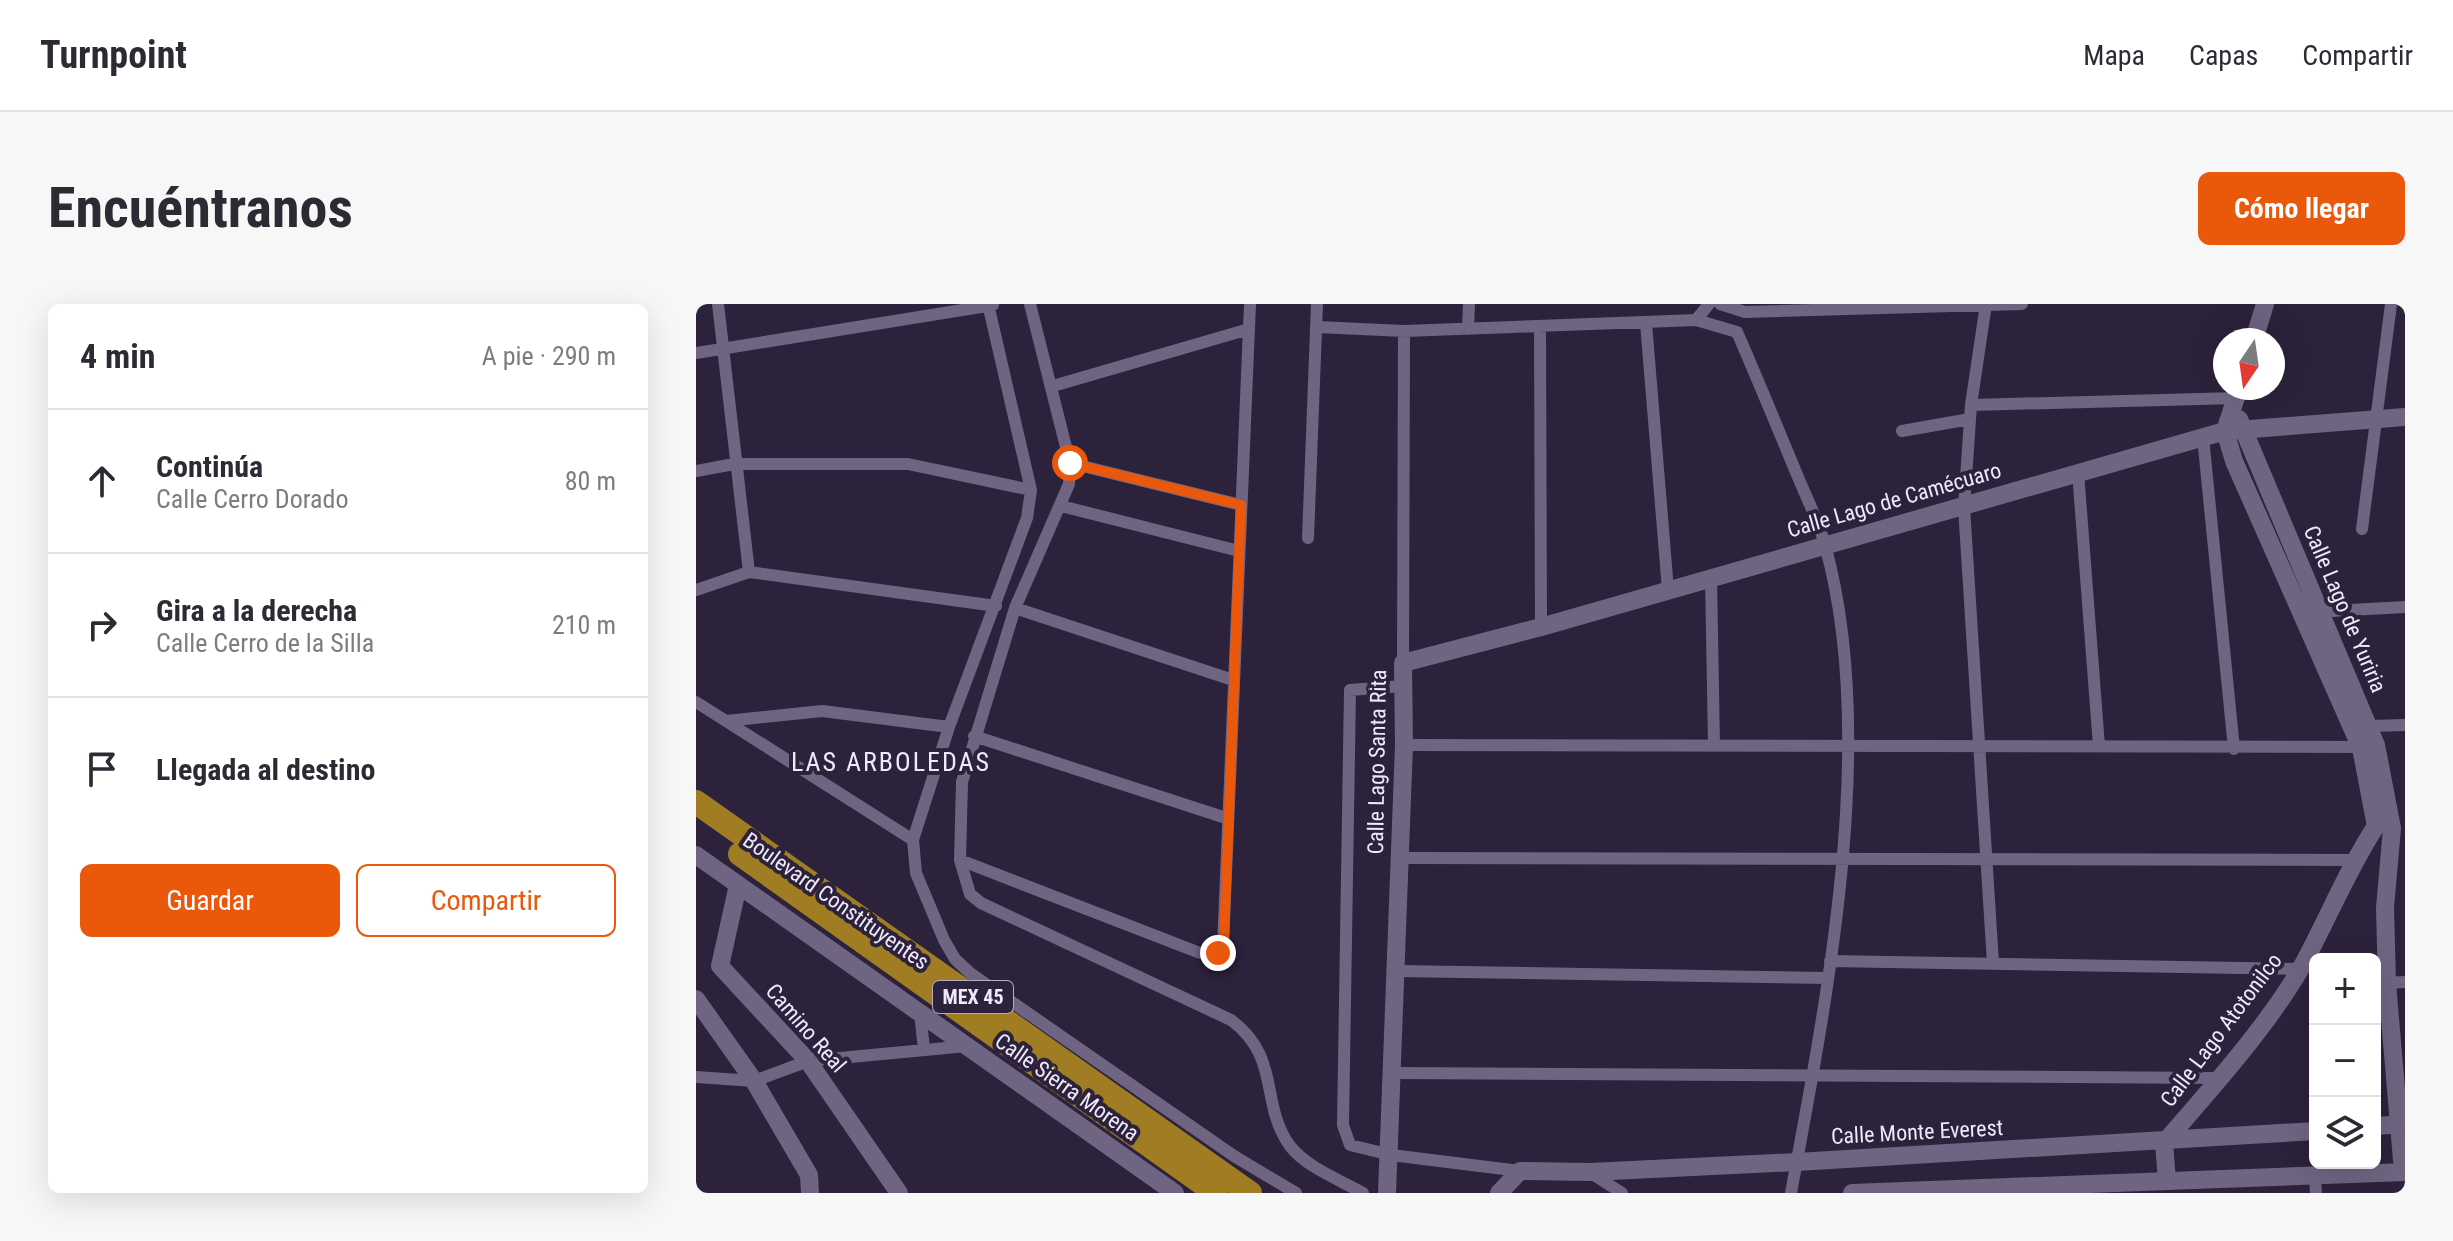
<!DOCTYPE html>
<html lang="es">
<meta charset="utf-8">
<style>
body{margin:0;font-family:"Roboto Condensed",sans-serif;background:#f7f7f7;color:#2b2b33}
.controls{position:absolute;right:24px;bottom:24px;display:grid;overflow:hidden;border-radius:12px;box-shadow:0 8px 32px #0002}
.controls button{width:72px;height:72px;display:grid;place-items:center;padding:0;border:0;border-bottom:2px solid #e1e1e2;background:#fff;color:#2b2b33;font:40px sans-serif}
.compass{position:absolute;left:1517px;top:24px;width:72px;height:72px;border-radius:50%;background:#fff;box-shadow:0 8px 32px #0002;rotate:193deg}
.stop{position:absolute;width:24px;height:24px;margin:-18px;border:6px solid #ea580c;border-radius:50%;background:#fff}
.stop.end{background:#ea580c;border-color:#fff;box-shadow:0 2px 8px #0008}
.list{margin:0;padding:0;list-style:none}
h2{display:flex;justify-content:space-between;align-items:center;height:104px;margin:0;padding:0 32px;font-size:34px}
h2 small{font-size:26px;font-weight:400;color:#7c7c81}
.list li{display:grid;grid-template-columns:52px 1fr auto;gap:24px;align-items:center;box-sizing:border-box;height:144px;padding:0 32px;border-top:2px solid #e1e1e2}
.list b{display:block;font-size:30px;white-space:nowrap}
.list p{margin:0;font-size:26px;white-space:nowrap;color:#7c7c81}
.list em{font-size:26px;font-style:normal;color:#7c7c81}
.actions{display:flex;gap:16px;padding:24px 32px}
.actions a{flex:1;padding:18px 0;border:2px solid #ea580c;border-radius:12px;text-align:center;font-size:28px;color:#ea580c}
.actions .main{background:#ea580c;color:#fff}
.icon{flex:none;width:44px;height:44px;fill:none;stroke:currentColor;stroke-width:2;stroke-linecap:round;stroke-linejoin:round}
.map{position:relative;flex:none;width:1709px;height:889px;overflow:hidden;border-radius:12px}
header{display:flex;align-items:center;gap:48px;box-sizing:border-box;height:112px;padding:0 40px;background:#fff;border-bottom:2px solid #e1e1e2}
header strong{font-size:38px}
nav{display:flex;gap:44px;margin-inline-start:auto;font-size:28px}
.intro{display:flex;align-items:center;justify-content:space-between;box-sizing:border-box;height:192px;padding:0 48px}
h1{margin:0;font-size:56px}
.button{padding:20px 36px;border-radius:12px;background:#ea580c;color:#fff;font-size:28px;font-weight:700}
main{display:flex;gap:48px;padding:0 48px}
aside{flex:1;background:#fff;border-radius:12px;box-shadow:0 8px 32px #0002}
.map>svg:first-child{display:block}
</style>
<header>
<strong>Turnpoint</strong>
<nav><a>Mapa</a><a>Capas</a><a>Compartir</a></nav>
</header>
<div class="intro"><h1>Encuéntranos</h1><a class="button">Cómo llegar</a></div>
<main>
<aside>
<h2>4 min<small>A pie · 290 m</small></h2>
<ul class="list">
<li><svg class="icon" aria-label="ahead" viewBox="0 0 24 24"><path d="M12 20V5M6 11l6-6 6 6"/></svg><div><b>Continúa</b><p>Calle Cerro Dorado</p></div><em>80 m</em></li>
<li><svg class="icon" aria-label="right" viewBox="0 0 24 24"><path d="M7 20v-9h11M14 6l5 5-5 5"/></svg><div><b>Gira a la derecha</b><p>Calle Cerro de la Silla</p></div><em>210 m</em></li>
<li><svg class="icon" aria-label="arrive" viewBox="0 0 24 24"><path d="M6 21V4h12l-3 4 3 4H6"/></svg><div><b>Llegada al destino</b></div></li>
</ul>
<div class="actions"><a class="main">Guardar</a><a>Compartir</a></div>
</aside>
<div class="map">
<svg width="1709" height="889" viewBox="0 0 1709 889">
<rect width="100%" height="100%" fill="#2c223b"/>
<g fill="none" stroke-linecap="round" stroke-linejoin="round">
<path stroke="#6f6582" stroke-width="12" d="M22 0 53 268
M292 0 335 186 331 214 253 423 217 536 220 569 248 636 259 655 274 669 538 852 600 889
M334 0 374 159 373 180 319 304 266 478 264 556 274 590 285 599 535 716C586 754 563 799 594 842 610 863 644 876 667 889
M1024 0 1049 8 1326 0
M1290 0 1275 101 1268 203 1297 659
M1000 16 1013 0
M950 19 972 286
M621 23 708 27 1000 16 1041 28
M844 23 845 323
M772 25 773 0
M1041 28C1062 76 1082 125 1102 173 1111 195 1123 218 1129 241 1183 434 1131 694 1095 889
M0 49 297 1
M357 82 553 25
M1275 101 1541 94
M1206 127 1274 115
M1507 133 1538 445
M374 159 545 201
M0 167 38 160H212L335 186
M1382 168 1403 442
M365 202 543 247
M1666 225 1695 0
M612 234 621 0
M1015 273 1018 442
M0 286 53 268 300 302
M319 304 537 376
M1617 308 1709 303
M707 359 708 27
M707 382 654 386 647 821 654 841 695 851 824 867
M0 398 217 536
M30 417 126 407 253 423
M1674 422 1709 421
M278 432 530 514
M708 441 1668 443
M704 554 1658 556
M264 556 504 649H522L527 642 554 0
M1134 657 1604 665
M701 667 1132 674
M1691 679 1709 678
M224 709 228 745
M698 769 1524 774
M0 773 58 777 112 757 271 742
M895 869 926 889
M1619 872 1620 889"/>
<path stroke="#6f6582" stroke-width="18" d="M1558 36 1569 0
M1543 115 1680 441 1696 524 1689 604 1691 679 1707 868
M0 551 479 889
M42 581 24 662 112 757 203 889
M0 695 58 777 113 871 114 889
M1679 822 1709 820
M1471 877 1468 839C1514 786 1570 724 1605 664 1631 617 1650 568 1680 522L1665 444 1538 157 1529 127 1543 84
M691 889 708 441 707 359 845 323 1529 127 1709 113
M803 889 824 867 894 868 1101 858 1619 827
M1156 889 1709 868"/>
<path stroke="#a07c22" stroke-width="24" d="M0 498 554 889
M44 550 520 889"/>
</g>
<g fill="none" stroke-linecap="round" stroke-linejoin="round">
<path stroke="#ea580c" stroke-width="10" d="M374 159 545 201 528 634 522 649"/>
</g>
<g text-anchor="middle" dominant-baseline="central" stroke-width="8" stroke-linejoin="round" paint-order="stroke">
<rect fill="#2c223b" stroke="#b4adc1" stroke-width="2" x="237" y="677" width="80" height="32" rx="6"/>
<g font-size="20" font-weight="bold" fill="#efe9fa">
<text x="277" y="693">MEX 45</text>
</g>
<g font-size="22" fill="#efe9fa" stroke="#2c223b">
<text transform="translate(1198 196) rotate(-16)">Calle Lago de Camécuaro</text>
<text transform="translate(1649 305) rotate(67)">Calle Lago de Yuriria</text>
<text transform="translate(681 458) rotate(-89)">Calle Lago Santa Rita</text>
<text transform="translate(140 597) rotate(35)">Boulevard Constituyentes</text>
<text transform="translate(110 724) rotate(49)">Camino Real</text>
<text transform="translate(1525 726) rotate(-53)">Calle Lago Atotonilco</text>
<text transform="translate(371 783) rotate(35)">Calle Sierra Morena</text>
<text transform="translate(1221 828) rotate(-3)">Calle Monte Everest</text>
</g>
<g font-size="26" letter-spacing="2" fill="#efe9fa" stroke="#2c223b">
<text x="195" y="458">LAS ARBOLEDAS</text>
</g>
</g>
</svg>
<div class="controls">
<button>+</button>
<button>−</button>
<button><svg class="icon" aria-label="layers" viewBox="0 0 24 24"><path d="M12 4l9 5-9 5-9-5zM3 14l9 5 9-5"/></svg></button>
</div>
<svg class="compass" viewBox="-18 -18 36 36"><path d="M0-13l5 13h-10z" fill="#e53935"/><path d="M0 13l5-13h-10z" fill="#7c7c81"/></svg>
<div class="stop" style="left:374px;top:159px"></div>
<div class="stop end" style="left:522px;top:649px"></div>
</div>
</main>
